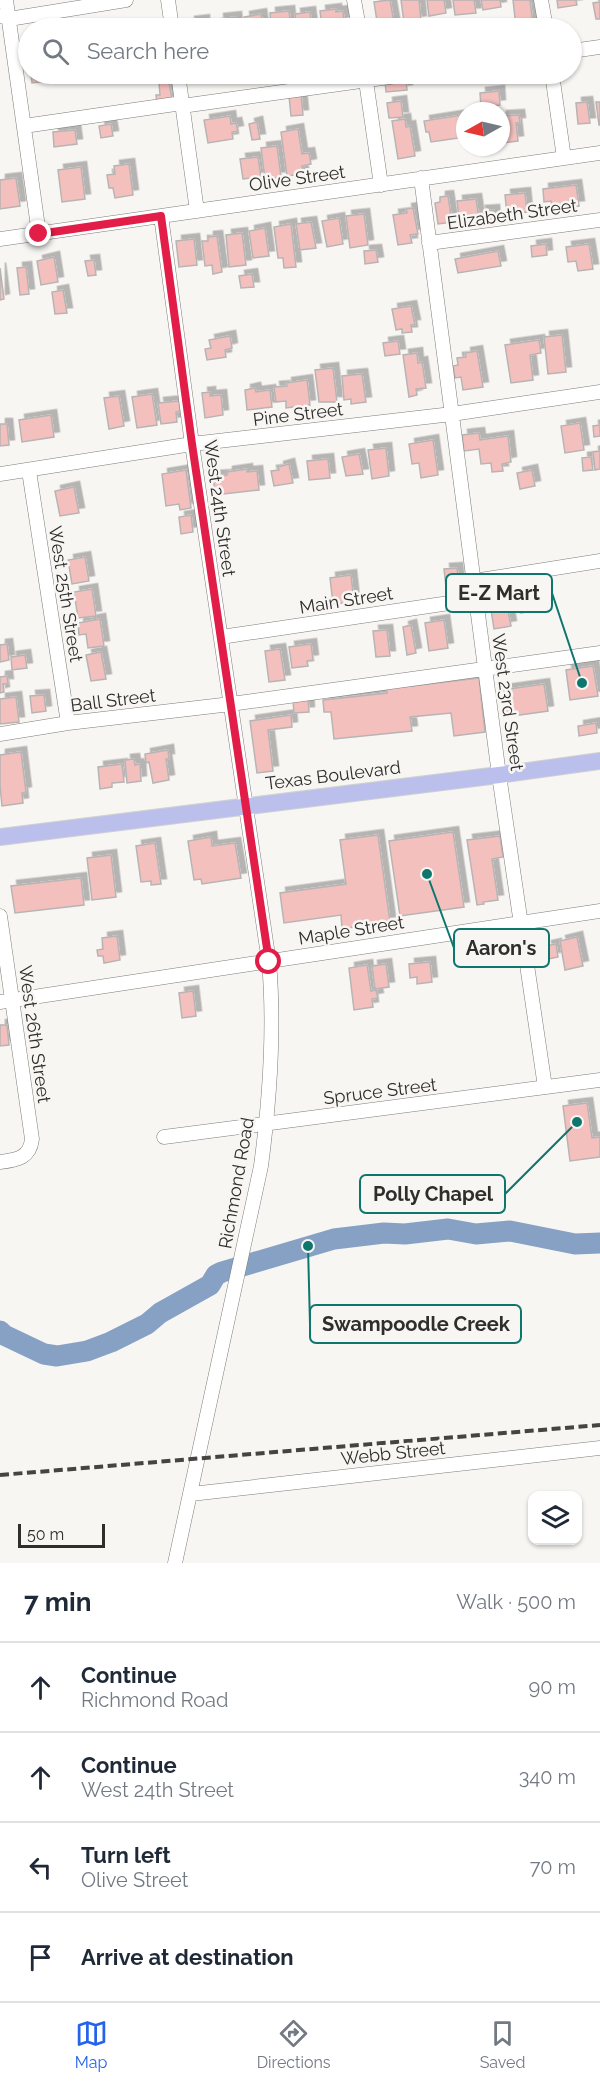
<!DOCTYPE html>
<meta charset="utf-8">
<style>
body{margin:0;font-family:Raleway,sans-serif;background:#f6f6f7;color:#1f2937}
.controls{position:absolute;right:18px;bottom:18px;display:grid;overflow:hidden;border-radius:12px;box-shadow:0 2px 4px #0004}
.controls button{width:54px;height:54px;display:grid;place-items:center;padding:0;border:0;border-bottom:2px solid #e0e1e3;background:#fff;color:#1f2937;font:30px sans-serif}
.compass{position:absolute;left:456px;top:102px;width:54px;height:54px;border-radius:50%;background:#fff;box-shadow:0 2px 4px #0004;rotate:262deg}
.scale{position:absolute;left:18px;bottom:15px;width:87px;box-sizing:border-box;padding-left:6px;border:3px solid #2f2e2d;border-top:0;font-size:16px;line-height:21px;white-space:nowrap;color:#2f2e2d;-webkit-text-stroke:4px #f8f6f3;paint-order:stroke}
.stop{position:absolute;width:18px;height:18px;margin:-14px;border:4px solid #e11d48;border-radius:50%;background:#fff}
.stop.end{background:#e11d48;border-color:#fff;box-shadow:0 2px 6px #0008}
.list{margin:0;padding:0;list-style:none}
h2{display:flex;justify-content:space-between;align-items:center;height:78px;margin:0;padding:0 24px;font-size:26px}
h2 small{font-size:20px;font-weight:400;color:#747a83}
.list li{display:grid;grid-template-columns:39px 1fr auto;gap:18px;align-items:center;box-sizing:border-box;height:90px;padding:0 24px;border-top:2px solid #e0e1e3}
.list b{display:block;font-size:22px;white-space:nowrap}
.list p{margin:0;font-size:20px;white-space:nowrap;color:#747a83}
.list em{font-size:20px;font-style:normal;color:#747a83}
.icon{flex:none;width:33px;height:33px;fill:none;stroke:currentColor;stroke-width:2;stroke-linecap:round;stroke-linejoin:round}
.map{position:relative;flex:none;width:600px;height:1563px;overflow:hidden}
.search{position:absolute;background:#fff;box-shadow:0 2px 4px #0004;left:18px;right:18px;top:18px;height:66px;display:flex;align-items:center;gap:15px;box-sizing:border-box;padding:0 21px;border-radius:33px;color:#747a83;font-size:22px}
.sheet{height:438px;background:#fff}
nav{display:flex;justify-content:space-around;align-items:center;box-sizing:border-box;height:84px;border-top:2px solid #e0e1e3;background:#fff;font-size:16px;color:#747a83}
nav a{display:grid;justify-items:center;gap:3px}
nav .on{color:#2563eb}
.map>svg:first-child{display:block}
</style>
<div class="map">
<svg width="600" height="1563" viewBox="0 0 600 1563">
<defs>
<filter id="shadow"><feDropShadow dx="5.5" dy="-5.5" stdDeviation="0" flood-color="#0004"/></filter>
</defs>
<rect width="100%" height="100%" fill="#f8f6f3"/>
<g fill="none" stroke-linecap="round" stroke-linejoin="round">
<path stroke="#87a1c4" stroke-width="21" d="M0 1331 4 1335 44 1354 57 1356 87 1351 111 1342 147 1324 160 1313 210 1285 216 1275 222 1272 334 1239 384 1233 405 1234 448 1229 476 1234 510 1231 575 1244 600 1243"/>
</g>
<path fill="#f3c0be" stroke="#b8b4b4" stroke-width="1.5" filter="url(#shadow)" d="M390 0 395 28H378L374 2Z
M401 0H419L421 21 404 23Z
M427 0H444L446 13 429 16Z
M453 0H474L476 13 455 15Z
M481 0H500L501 7 483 10Z
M513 0H530L533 25 516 27Z
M557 0H576L577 5 558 8Z
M600 2V19H596L593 3Z
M336 9V12L343 11 344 22 340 23V28H322L320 11Z
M289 11 291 28H271L270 13Z
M310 12 312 28H297L295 14Z
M261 14 263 28H246L244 17Z
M236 17 237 28H219L218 19Z
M204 20V25H210L211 28H190L189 22Z
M40 74H60L61 79 32 83 31 75Z
M194 74H208L209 79 195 81Z
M406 79 407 90 386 92 385 81Z
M169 82 172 100 157 103 156 95H160L159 83Z
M499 91 500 105 481 107 480 93Z
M301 95 303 115 291 116 289 96Z
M401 101 403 117 389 118 387 103Z
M587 102 590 123 578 124 576 103Z
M596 102H600V125H599Z
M462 115 465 137 431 142 429 132H426L424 121Z
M519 115 520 123H516L518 141 501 143V116Z
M230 116 231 124 236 123 238 131 232 132 233 139 208 143 204 120Z
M405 119 406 127 410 126 415 156 398 159 392 121Z
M257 122 260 139 252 140 249 124Z
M111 124 113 136 101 138 99 126Z
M298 129 302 154 309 153 311 164 302 166 303 174 287 176 281 132Z
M75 130 77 144 54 147 53 132Z
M277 146 281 177 265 179 261 148Z
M258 157 261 177 243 179 240 159Z
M129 164 133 195 115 198 113 188H109L107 175 115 174 114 166Z
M81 167 85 199 62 202 58 170Z
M16 178 20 206 0 209V180Z
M576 185 579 206 552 209 551 201 544 202 543 189Z
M525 193 527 212 507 215 505 195Z
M448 196 452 222 438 224 435 203 440 202V197Z
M476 199 480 226 460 228 457 201Z
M413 208 418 234 410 235 412 243 398 245 393 215 407 213 406 209Z
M494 210 495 223 482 224 480 211Z
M364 214 368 245 350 248 346 216Z
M339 218 343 244 327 247 322 221Z
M311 222 316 248 300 250 296 224Z
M291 224 296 267 284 268 283 258H278L274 227Z
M265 228 269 256 253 258 249 231Z
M242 233 246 265 229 267 226 235Z
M217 236 222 272 213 274 212 265 205 266 202 241H208V237Z
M194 239 197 265 179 267 176 241Z
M546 244 547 255 532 257 531 246Z
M589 244 593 269 578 271 576 261 568 262 566 247Z
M376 250 378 262 365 264 364 251Z
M498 251 501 266 458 273 455 259Z
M54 257 58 282 41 285 37 261Z
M94 260 96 275 88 276 85 261Z
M26 267 29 294 20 295 17 268Z
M0 268 4 299 0 300Z
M252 274 254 287 241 288 239 276Z
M63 290 67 313 55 314 52 292Z
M411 306 415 325H411L412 332 402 333V329L396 330 392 309Z
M562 335 566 372 548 374 544 337Z
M230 336 232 348 225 350 226 357 207 360 205 349 211 348 209 340Z
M539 340 541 353 530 355 533 380 511 383 505 345Z
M398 341 400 354 385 356 383 343Z
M477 351 483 387 463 390 461 377 455 378 453 366 458 365 457 358 466 357 465 353Z
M417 353 418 363 422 362 426 388 416 389 417 395 409 397 403 355Z
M333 368 337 402H319L315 370Z
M362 374 366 402 351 404V399L344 400 342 376Z
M307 380 310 405 286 408V401L276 402 274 387 287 386 286 383Z
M255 388 256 392 270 390 272 407 247 410 245 390Z
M210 392V396L221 395 223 415 205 418 202 393Z
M152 394 157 425 137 428 132 397Z
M119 396 124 426 109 429 104 398Z
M179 401 180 411 176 412 177 422 161 424 158 403Z
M51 415 54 437 22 442 19 420Z
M580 423 584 450 565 453 561 426Z
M0 424H7L9 445 0 446Z
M600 425V436L594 437 593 426Z
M479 433 480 440 508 436 511 462 502 464 503 471 492 472 491 463 481 464 479 449 464 451 462 435Z
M433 440 438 475 421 478 419 463 412 464 409 444Z
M386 448 389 476 372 479 368 450Z
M600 451V469L595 470 593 452Z
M359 454 363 474 346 476 342 457Z
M591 457 593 470 583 471 582 458Z
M328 459 330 478 309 480 307 461Z
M289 464 293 483 274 486 271 471 279 470 278 467Z
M247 469V472L257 471 259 490 215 495 213 476 227 475V472Z
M186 470 191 508 180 510 179 504 166 506 162 474Z
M532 470 535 486 520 489 517 473Z
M74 487 79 513 60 516 55 491Z
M191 515 193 532 181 534 179 517Z
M85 557 89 581 72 584 68 560Z
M457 568 459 585 446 587 444 569Z
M351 575 354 602 333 604 330 578Z
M92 589 96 616 78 618 74 592Z
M533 592 537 610 521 613 518 594Z
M505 595 511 626 494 629 489 597Z
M100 619 104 646 88 648 86 634 79 635 78 623Z
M444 620 448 648 429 651 425 623Z
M411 625 416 653 407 655 403 627Z
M387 630 390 656 376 657 373 631Z
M7 644 9 660 0 662V645Z
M311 644 313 660 307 661 308 666 292 668 289 647Z
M280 649 285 680 269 682 265 651Z
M101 652 106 679 91 681 86 655Z
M25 655 27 668 12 670 11 657Z
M593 666 598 696 570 700 566 670Z
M7 676 8 684H3L4 692 0 693V677Z
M479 678 485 732 454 736 451 713 410 717 412 731 334 739 331 712H324L323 700 387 693V686H412Z
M544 684 548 711 506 717 502 690Z
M44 695 46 711 32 713 30 696Z
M16 697 19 722 0 724V699Z
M308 699 309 712 294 713 293 700Z
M291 715 292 727 268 730 273 771 257 773 250 721Z
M596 723 597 733 579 736 578 726Z
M168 750 169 759H166L169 780 153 783 149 762 146 763 145 754Z
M21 752 26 792 22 793 23 803 2 806 0 786V755Z
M134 759 135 765 140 764 141 781 127 783 125 760Z
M122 764 124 782 112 783V787L100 789 98 767Z
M453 832 464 907 400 916 389 841Z
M378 835 390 922 342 929 341 915 284 923 280 893 346 884 340 840Z
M500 836 503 857 492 859 498 900 483 902 484 904 477 905 467 840Z
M211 837 212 846 235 843 241 878 202 884 201 879 194 880 188 841Z
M155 843 161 884 151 885V881L141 882 136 846Z
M111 855 116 897 92 900 87 858Z
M81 878 84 905 15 913 11 886Z
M117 936 120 960 104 963 103 956H98L97 950 103 949 102 938Z
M577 937 583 966 565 970 560 941Z
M556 944 558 957 548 959 546 946Z
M430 962 432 982 417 984V977L410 978 409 964Z
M386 964 389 987 375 989 372 966Z
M367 965 371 991 376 990 378 998 372 999 373 1007 354 1010 349 968Z
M193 991 196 1016 182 1018 179 993Z
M0 1025H7L9 1045 0 1046Z
M587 1103 592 1138 600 1137V1157L570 1161 563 1106Z"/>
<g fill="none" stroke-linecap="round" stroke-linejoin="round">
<defs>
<path id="minor" d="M6 0 39 234
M168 0 172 28
M354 0 359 28
M541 0 546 28
M2 16 9 19 126 0
M572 51 600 47
M178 74 197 211
M365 74 381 185
M552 74 564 158
M182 106 411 74
M24 126 182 103
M421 178 499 775 545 1087
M161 216 192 444 269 962C275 1031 270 1098 261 1166L175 1563
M0 239 600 153
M429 243 600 220
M29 471 68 723
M0 474 192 444 452 414 600 392
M474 581 600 561
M221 637 476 599
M0 734 68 723 231 704 600 653
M0 916 32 1139C30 1158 17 1160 0 1162
M0 1002 600 911
M164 1137 600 1080
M191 1494 600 1448"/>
<path id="major" d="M0 837 499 775 600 761"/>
</defs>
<use href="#minor" stroke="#7e7c79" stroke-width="15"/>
<use href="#major" stroke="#d1d1d1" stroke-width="18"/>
<use href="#minor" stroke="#fff" stroke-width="14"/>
<use href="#major" stroke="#bbbfec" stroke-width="16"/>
<path stroke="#454442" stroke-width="4" stroke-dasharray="9 4.5" stroke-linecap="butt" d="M0 1475 600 1425"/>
</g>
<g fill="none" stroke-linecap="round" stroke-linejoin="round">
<path stroke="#e11d48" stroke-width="8" d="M39 234 161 216 192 444 269 962"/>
</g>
<g text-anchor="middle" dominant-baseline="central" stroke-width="5" stroke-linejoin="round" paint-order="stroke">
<g font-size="18" fill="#2f2e2d" stroke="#f8f6f3">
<text transform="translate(297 178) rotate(-8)">Olive Street</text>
<text transform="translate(512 214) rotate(-8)">Elizabeth Street</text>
<text transform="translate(298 414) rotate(-7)">Pine Street</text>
<text transform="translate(220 508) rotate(82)">West 24th Street</text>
<text transform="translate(66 594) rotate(81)">West 25th Street</text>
<text transform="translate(346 600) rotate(-9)">Main Street</text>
<text transform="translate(113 700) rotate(-7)">Ball Street</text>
<text transform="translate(508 702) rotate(82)">West 23rd Street</text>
<text transform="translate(333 775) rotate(-7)">Texas Boulevard</text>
<text transform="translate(351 930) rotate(-9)">Maple Street</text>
<text transform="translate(35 1034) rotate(82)">West 26th Street</text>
<text transform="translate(380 1091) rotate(-7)">Spruce Street</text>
<text transform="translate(236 1183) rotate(-80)">Richmond Road</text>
<text transform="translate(393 1453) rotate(-6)">Webb Street</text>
</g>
</g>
<path fill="none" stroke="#0f766e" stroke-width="2" d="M582 683L552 593M427 874L454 948M577 1122L505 1194M308 1246L310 1324"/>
<g fill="#0f766e" stroke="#f8f6f3" stroke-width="2">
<circle cx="582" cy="683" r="6"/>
<circle cx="427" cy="874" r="6"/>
<circle cx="577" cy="1122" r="6"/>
<circle cx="308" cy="1246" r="6"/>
</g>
<g fill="#f8f6f3" stroke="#0f766e" stroke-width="2">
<rect x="446" y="574" width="106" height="38" rx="6"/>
<rect x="454" y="929" width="95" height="38" rx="6"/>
<rect x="360" y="1175" width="145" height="38" rx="6"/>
<rect x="310" y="1305" width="211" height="38" rx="6"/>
</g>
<g font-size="20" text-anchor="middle" font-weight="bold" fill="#2f2e2d">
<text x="499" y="600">E-Z Mart</text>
<text x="501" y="955">Aaron's</text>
<text x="433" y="1201">Polly Chapel</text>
<text x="416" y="1331">Swampoodle Creek</text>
</g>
</svg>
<div class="controls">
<button><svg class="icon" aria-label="layers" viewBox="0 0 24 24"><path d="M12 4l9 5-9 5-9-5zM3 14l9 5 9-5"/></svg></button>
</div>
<svg class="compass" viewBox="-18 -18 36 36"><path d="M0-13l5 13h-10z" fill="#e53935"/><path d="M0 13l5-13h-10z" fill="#747a83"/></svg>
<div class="scale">50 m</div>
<div class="stop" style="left:269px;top:962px"></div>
<div class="stop end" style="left:39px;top:234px"></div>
<div class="search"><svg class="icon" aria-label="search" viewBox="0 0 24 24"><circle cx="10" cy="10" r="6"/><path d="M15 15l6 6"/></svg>Search here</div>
</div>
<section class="sheet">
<h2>7 min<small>Walk · 500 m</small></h2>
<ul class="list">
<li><svg class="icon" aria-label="ahead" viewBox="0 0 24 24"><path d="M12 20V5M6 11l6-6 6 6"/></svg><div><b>Continue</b><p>Richmond Road</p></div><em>90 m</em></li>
<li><svg class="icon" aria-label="ahead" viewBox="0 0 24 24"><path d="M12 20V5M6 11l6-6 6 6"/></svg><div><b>Continue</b><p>West 24th Street</p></div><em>340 m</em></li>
<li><svg class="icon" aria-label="left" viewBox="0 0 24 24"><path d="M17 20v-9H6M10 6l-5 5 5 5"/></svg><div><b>Turn left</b><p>Olive Street</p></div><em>70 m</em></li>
<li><svg class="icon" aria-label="arrive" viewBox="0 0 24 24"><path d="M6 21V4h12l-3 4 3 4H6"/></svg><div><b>Arrive at destination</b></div></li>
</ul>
</section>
<nav>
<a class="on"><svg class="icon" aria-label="map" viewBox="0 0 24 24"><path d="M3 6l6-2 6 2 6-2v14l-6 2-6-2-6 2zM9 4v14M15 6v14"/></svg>Map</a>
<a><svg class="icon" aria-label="directions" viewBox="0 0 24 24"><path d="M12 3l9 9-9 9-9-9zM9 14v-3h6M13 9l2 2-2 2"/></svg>Directions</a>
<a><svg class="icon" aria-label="saved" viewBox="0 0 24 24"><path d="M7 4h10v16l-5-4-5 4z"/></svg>Saved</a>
</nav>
